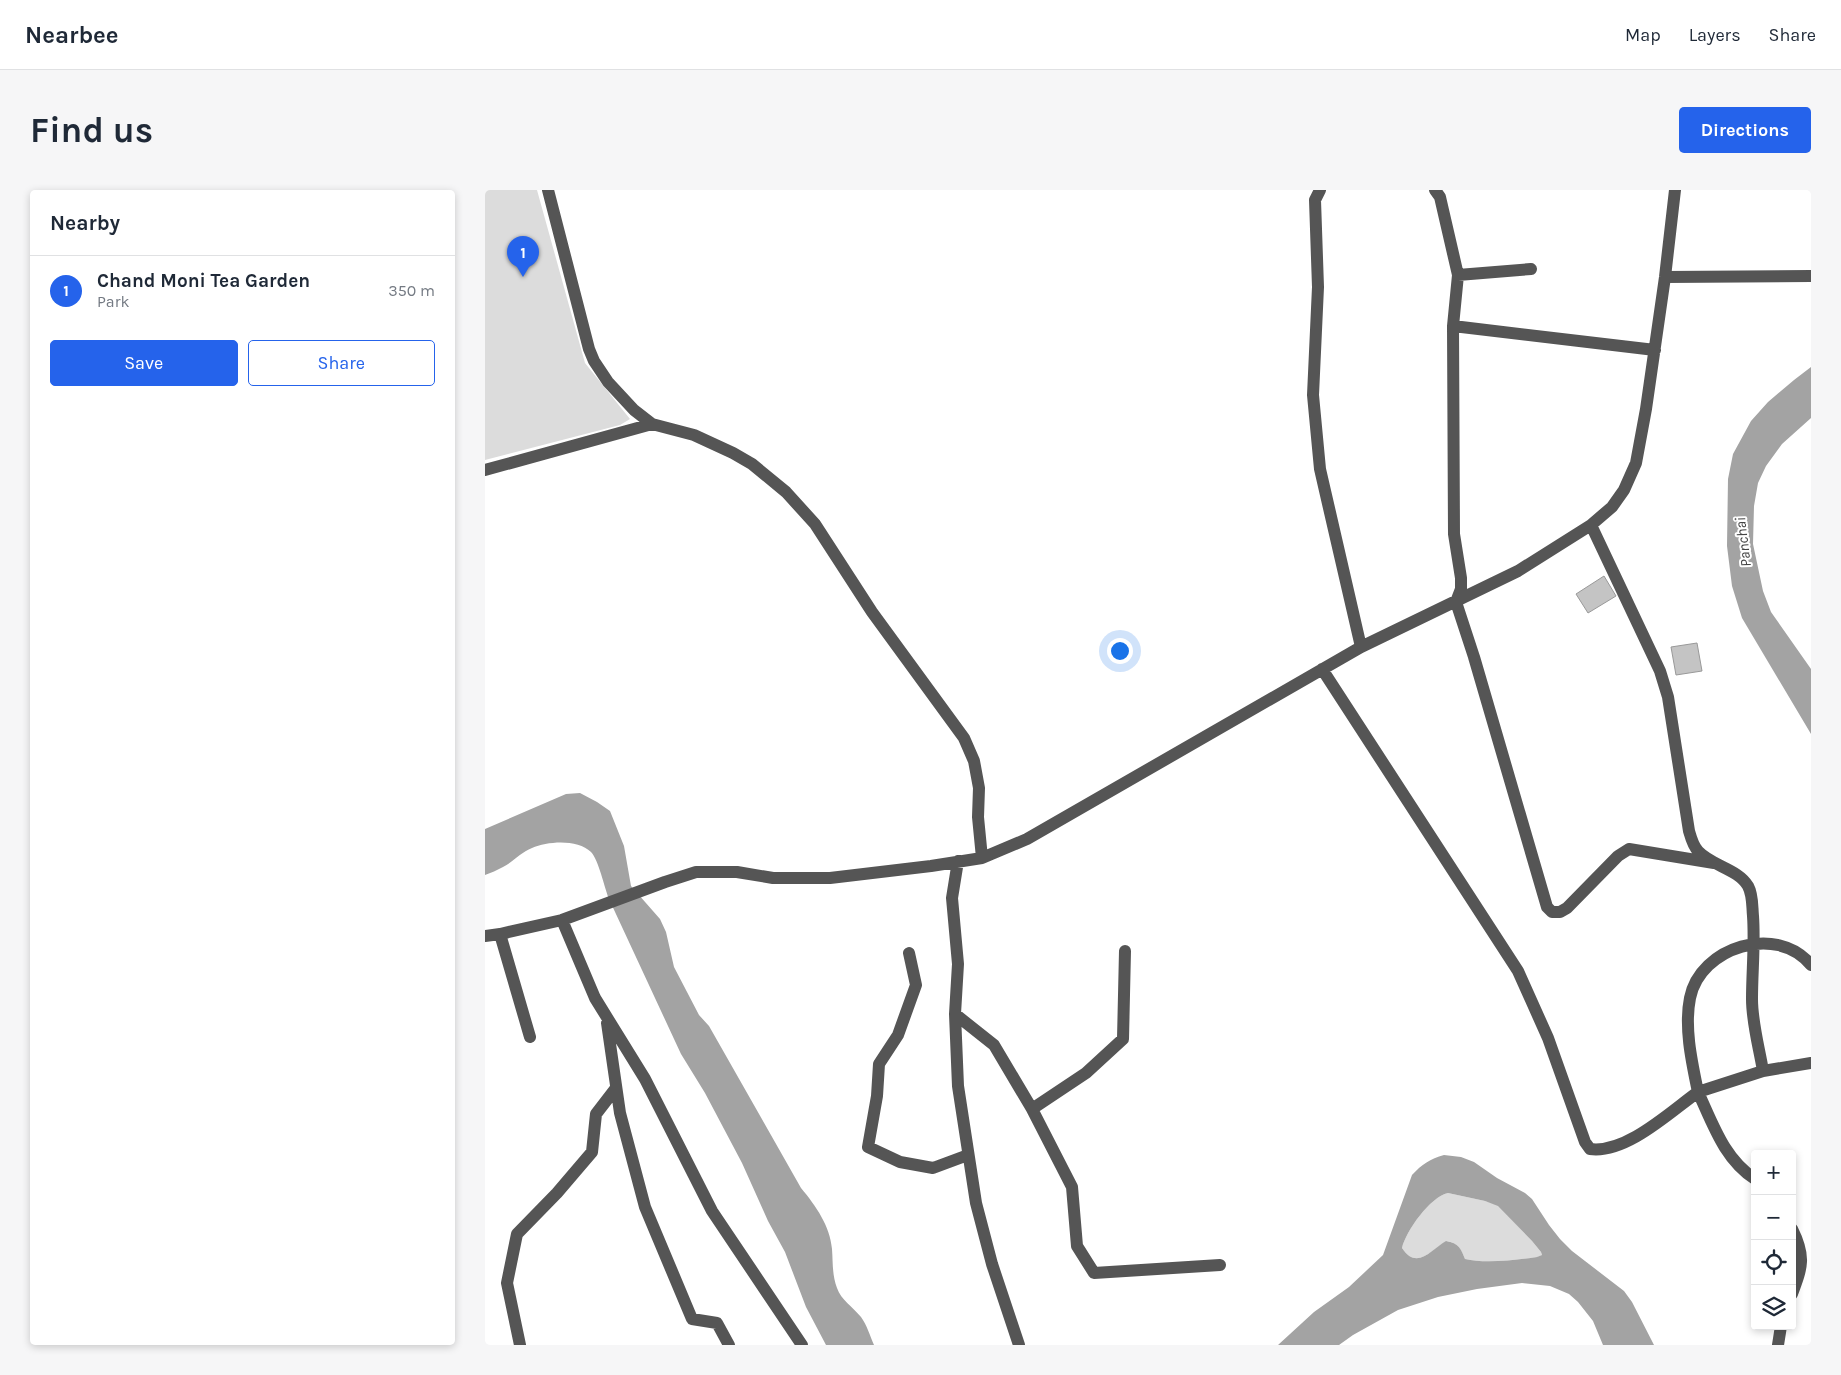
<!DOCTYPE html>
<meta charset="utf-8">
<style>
body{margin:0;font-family:Karla,sans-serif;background:#f6f6f7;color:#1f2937}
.controls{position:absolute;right:15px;bottom:15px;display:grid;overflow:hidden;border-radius:5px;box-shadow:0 2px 8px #0003}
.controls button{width:45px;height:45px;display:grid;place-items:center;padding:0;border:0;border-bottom:1px solid #e0e1e3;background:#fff;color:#1f2937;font:25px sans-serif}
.you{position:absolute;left:634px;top:460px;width:18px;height:18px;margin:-12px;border:4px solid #fff;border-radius:50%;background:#1a73e8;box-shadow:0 0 0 8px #1a73e833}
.badge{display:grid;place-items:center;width:32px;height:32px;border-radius:50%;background:#2563eb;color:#fff;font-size:16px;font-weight:700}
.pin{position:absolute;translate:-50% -41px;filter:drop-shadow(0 1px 2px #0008)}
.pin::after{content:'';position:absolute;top:26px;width:18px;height:15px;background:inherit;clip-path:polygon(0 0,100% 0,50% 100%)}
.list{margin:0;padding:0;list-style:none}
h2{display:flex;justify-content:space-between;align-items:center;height:65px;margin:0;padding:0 20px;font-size:21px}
h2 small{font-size:16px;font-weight:400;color:#747a83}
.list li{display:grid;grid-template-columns:32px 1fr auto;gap:15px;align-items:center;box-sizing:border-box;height:70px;padding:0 20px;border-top:1px solid #e0e1e3}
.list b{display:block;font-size:19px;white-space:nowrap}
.list p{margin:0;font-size:16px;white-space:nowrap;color:#747a83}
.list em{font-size:16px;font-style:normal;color:#747a83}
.actions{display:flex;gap:10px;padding:15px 20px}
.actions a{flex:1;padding:11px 0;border:1px solid #2563eb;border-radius:5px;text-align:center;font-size:18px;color:#2563eb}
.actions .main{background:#2563eb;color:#fff}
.icon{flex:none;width:28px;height:28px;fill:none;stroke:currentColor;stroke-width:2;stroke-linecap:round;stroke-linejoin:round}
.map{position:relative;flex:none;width:1326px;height:1155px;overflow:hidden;border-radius:5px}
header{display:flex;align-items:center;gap:30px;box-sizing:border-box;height:70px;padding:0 25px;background:#fff;border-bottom:1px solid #e0e1e3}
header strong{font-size:24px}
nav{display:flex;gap:28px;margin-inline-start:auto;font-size:18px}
.intro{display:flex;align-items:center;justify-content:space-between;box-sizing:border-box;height:120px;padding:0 30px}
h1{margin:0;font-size:35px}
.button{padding:12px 22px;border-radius:5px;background:#2563eb;color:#fff;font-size:18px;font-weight:700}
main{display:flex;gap:30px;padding:0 30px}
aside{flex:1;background:#fff;border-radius:5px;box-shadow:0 2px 8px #0003}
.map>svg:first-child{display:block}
</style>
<header>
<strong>Nearbee</strong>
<nav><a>Map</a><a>Layers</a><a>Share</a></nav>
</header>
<div class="intro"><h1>Find us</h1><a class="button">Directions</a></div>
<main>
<aside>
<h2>Nearby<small></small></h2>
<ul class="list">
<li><span class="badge">1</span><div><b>Chand Moni Tea Garden</b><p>Park</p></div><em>350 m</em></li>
</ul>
<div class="actions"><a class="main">Save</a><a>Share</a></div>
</aside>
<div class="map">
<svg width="1326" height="1155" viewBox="0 0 1326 1155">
<rect width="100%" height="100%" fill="#fff"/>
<path fill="#dcdcdc" d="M0 0H52L100 173 145 229 135 235 0 270Z
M963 1003 1000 1011 1013 1015 1047 1051 1056 1062 1057 1065 1053 1067C1032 1070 1000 1074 980 1069 976 1059 973 1053 962 1051 947 1059 932 1081 917 1058 921 1041 945 1007 963 1003Z"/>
<path fill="#a3a3a3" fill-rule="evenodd" d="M1326 177V228L1297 254 1281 276 1273 293 1269 316 1268 354 1278 401 1286 422 1326 479V544L1257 428 1247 396 1242 356 1243 289 1248 264 1266 231 1283 212 1309 190Z
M95 603 112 612 125 621 139 656 146 696 175 729 181 742 189 777 214 825 224 836 316 998C331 1016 345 1036 347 1059 348 1072 347 1085 352 1098 356 1110 368 1117 376 1127 382 1135 385 1146 389 1155H341L321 1117 300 1062 283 1031 257 973 220 903 196 864 124 709C119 696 114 671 106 662 93 649 63 651 47 658 36 662 28 672 18 677 12 680 6 683 0 685V639L81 604Z
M959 965 976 967 989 972 1012 988 1040 1003 1047 1009 1064 1035 1075 1049 1087 1061 1139 1101 1147 1112 1169 1155H1118L1108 1131 1093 1112 1084 1104 1065 1096 1037 1093 992 1099 953 1107 913 1120 868 1145 854 1155H793L829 1122 864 1097 898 1065 927 985C937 974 945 969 959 965ZM963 1003 1000 1011 1013 1016 1047 1051 1056 1062 1057 1065 1052 1067C1032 1070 1000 1074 980 1069 976 1059 974 1053 961 1051 947 1059 932 1081 917 1058 921 1041 945 1007 963 1003Z"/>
<path fill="#c4c4c4" stroke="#999" d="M1119 386 1131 406 1103 423 1091 404Z
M1212 453 1217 481 1191 485 1186 457Z"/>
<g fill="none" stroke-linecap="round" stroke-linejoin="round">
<path stroke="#555" stroke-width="12" d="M63 0 104 159 109 171 123 192 149 220 167 234 209 245 248 263 267 274 301 302 330 334 387 422 479 548 489 571 494 598 493 627 497 668
M835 0 830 10 833 97 828 205 835 279 876 457
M950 0 955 7 973 85 968 136 969 344 976 388V399L971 412 989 467 1062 717 1067 722H1075L1082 718 1133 666 1144 659 1229 673
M973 85 1046 79
M1180 87 1326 86
M968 136 1170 160
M0 280 167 234
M1106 335 1175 481 1183 507 1204 641C1206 648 1208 656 1213 661 1227 676 1253 679 1263 696 1268 705 1267 716 1268 726 1270 754 1267 781 1267 809 1267 833 1274 857 1278 881
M837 479 1033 781 1063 848 1100 952 1105 959C1141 964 1185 922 1213 902 1228 934 1239 969 1270 989
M473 671 467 708 473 774 470 824 473 896 491 1013 507 1074 534 1155
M77 730 110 808 160 889 227 1021 317 1155
M15 744 45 847
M0 746 15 744 77 730 180 692 211 682H252L288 688H345L446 676 497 668 542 649 876 457 1033 381 1106 335 1127 317 1139 300 1151 273 1161 219 1180 87 1190 0
M424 763 431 795 413 845 394 874 392 906 383 957 415 972 448 978 483 965
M1326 775C1292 733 1215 757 1205 808 1199 838 1207 873 1213 902L1278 881 1326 873
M470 824 509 855 547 919 587 997 592 1056 609 1083 735 1075
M122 833 135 923 160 1017 207 1129 232 1133 244 1155
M547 919 601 883 638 849 640 761
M1307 1039C1321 1067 1317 1077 1307 1104
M35 1155 22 1093 32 1044 72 1003 107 962 111 924 131 898
M1293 1155 1296 1136"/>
</g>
<g text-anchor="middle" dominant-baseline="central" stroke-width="4" stroke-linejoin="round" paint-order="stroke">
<g font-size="15" font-style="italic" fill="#444" stroke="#fff">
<text transform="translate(1258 352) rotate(-97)">Panchai</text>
</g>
</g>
</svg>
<div class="controls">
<button>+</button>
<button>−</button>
<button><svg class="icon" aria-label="locate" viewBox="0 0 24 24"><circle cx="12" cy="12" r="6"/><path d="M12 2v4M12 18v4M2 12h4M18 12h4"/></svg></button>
<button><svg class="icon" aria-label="layers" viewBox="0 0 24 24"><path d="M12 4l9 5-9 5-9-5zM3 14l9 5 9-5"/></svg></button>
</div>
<div class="you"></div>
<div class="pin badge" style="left:38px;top:87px">1</div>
</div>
</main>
